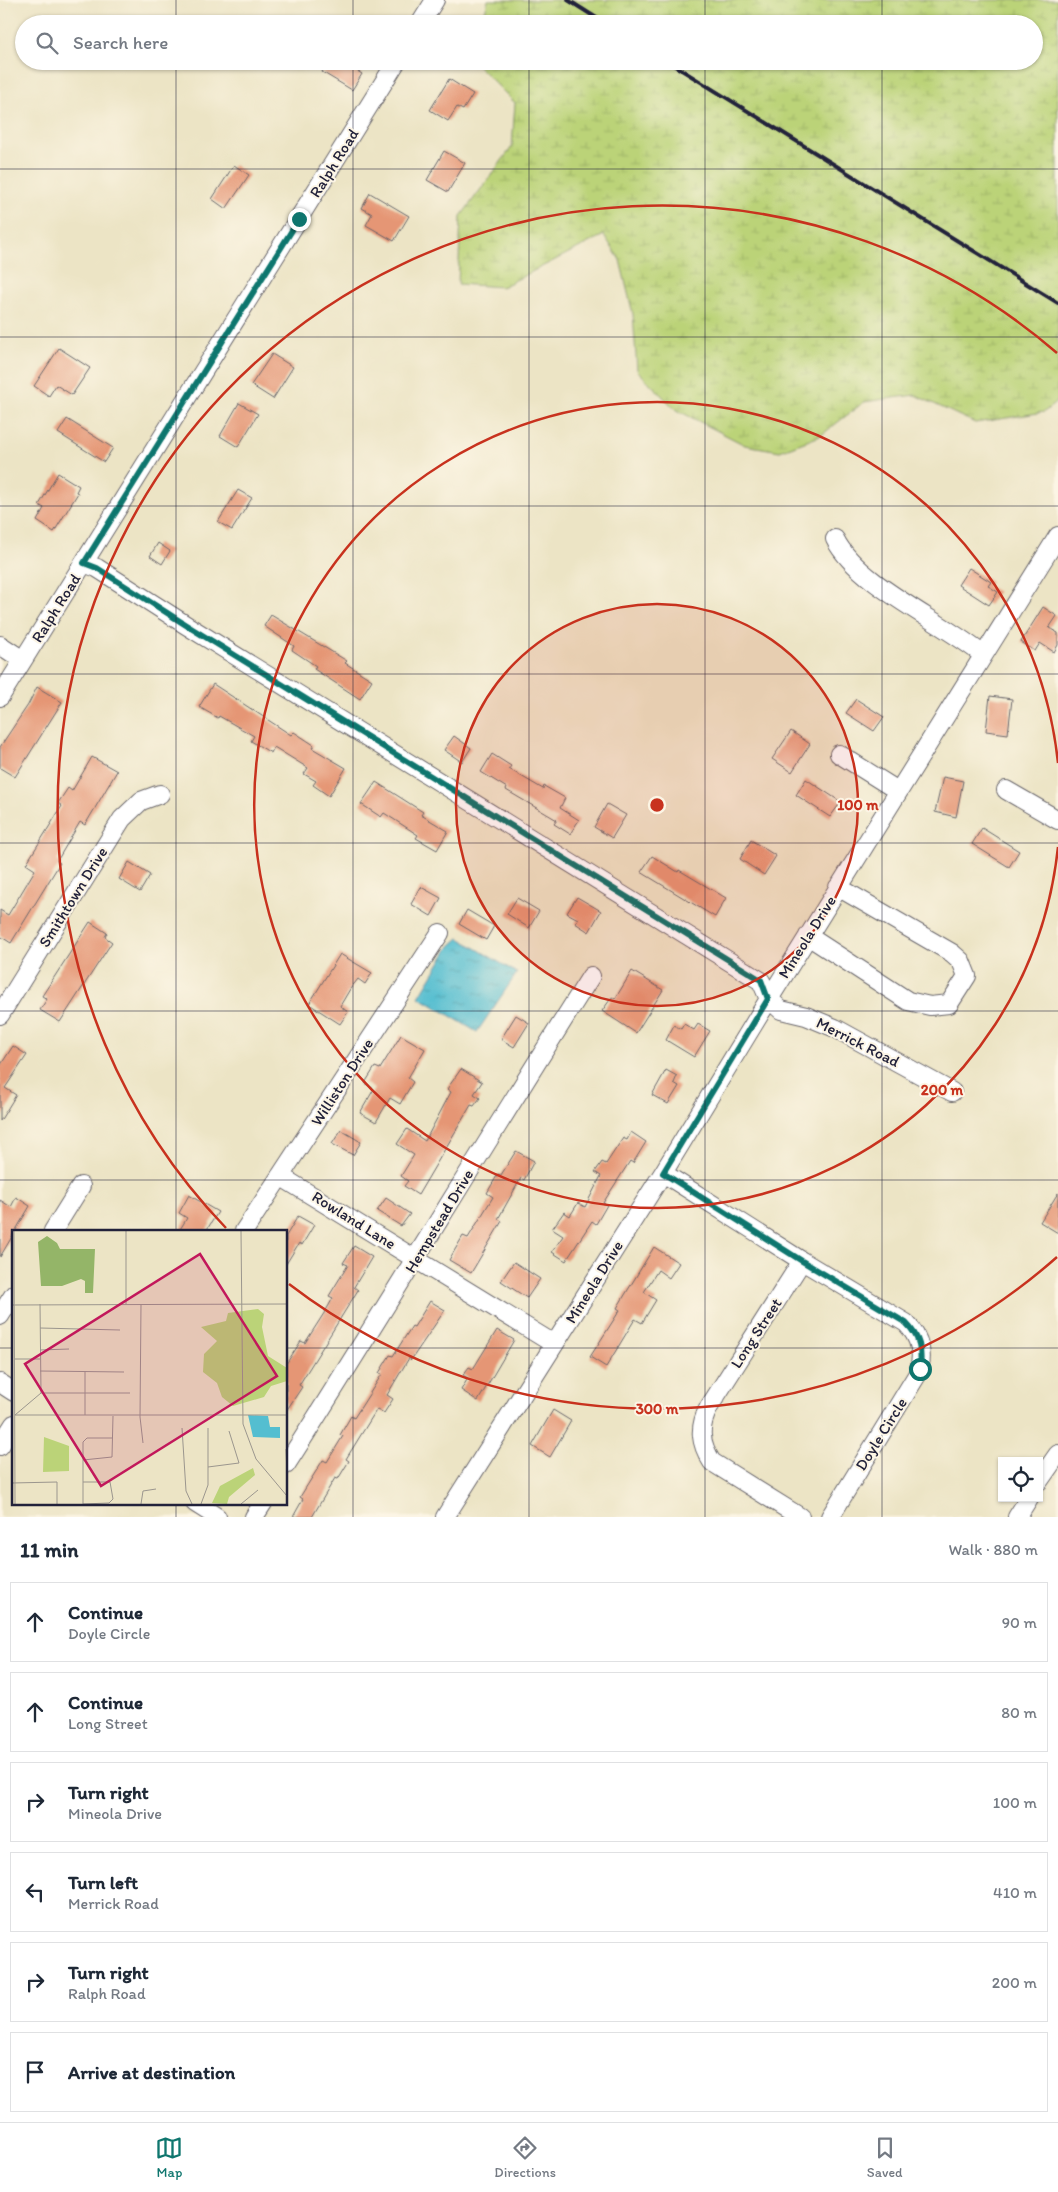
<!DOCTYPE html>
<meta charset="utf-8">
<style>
body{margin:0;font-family:Itim,sans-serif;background:#f2f2f3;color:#1f2937}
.controls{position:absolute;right:15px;bottom:15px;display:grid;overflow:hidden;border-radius:0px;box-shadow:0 1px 4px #0004}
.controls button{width:45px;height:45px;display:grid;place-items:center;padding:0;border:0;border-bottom:1px solid #e0e1e3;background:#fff;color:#1f2937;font:25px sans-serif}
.stop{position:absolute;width:15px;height:15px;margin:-11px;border:4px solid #0f766e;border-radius:50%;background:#fff}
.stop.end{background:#0f766e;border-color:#fff;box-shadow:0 1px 5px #0008}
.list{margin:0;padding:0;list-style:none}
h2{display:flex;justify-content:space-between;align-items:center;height:65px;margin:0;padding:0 20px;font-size:21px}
h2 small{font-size:16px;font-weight:400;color:#747a83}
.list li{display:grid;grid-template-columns:32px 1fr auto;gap:15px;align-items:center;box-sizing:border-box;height:80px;margin:0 10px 10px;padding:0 10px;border:1px solid #e0e1e3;border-radius:0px}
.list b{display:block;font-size:19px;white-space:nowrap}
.list p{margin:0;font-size:16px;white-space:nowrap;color:#747a83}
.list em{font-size:16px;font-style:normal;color:#747a83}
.icon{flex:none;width:28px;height:28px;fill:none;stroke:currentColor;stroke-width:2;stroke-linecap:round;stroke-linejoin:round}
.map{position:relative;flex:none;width:1058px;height:1517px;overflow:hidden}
.search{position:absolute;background:#fff;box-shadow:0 1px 4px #0004;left:15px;right:15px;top:15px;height:55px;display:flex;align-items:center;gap:12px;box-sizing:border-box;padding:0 18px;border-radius:28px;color:#747a83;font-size:19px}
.sheet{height:605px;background:#fff}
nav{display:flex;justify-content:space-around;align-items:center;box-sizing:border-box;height:70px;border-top:1px solid #e0e1e3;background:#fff;font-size:14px;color:#747a83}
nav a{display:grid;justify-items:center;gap:2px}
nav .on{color:#0f766e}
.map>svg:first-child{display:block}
</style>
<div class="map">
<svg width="1058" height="1517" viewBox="0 0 1058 1517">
<defs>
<pattern id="wetland-marsh" width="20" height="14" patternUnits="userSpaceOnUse" patternTransform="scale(1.25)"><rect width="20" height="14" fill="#bbd378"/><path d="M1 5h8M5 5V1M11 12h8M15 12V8" fill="none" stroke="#a0b569"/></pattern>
<pattern id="water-ripples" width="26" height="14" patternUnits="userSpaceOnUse" patternTransform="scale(1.25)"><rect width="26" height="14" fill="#54bed0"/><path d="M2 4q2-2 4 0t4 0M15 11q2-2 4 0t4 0" fill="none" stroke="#459aaa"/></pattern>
</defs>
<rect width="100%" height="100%" fill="#fcf5e5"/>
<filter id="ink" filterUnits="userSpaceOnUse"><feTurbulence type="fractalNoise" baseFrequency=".02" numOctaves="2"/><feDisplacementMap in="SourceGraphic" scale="10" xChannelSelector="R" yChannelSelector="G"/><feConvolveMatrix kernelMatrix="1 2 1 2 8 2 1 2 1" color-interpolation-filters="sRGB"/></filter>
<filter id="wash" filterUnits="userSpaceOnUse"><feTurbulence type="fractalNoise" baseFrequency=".0096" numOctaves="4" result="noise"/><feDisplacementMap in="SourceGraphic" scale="20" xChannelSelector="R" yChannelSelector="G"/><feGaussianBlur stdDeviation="1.12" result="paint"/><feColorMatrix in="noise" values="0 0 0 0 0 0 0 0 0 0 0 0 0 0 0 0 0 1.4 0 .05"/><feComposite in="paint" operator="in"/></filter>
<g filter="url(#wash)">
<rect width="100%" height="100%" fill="#ece4c5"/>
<path fill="url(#wetland-marsh)" stroke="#6e7a5a" d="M488 0H1058V401L1044 412 975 423 915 395 864 402 820 436 780 451 745 445 675 409 637 370 633 314 620 260 604 235 502 287 458 284 461 216 512 147 515 103 473 61H1034V24H482Z"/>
<path fill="url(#water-ripples)" stroke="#3b7086" d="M459 938 517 973 477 1032 419 997 450 946Z"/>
<g id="blocks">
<path fill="#e59674" d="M328 61H342L362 74 352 90 322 72Z
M449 79 473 94 463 110 457 107 448 121 430 110Z
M444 151 465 163 448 192 427 180Z
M234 165 249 175 226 209 212 199Z
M370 193 409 216 394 241 366 225 372 214 362 208Z
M59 348 90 368 72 395 56 385 49 396 34 386Z
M272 354 293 367 273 399 251 385Z
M239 403 258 414 238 447 220 436Z
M67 419 113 448 104 462 58 433Z
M58 473 79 486 76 492 78 493 54 532 37 521 44 508 39 505Z
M238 490 252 498 232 530 218 522Z
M158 543 170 551 162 564 150 556Z
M969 568 991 582 988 586 998 592 989 605 958 585Z
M1043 607 1057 616 1049 628 1058 633V645L1054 652 1040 643 1035 651 1021 642Z
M271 615 347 661 345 663 372 680 360 699 314 669 316 666 292 650 294 646 264 626Z
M213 684 291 735 294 732 314 745 312 748 346 768 329 796 313 785 316 781 304 774 308 768 274 747 271 753 251 741 254 736 219 716 218 718 199 707Z
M37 687 62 702 15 777 0 768V747L28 705Z
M990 696 1012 699 1008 734 986 731Z
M856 699 884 717 874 731 846 713Z
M791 731 810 744 792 772 772 759Z
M454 736 471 748 462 762 444 750Z
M492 754 511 766 509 769 543 789 544 786 565 798 560 808 579 820 570 834 554 824 557 820 506 790 507 788 481 772Z
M92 757 117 771 85 825 80 822 57 861 60 863 11 943 0 936V910L8 915 35 870 26 864 62 806 58 803 68 788 72 791Z
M943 777 963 781 956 817 935 812Z
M806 779 841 802 830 817 796 795Z
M376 782 423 812 421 815 448 831 437 850 416 838 418 835 384 813 381 817 361 804Z
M607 804 626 815 612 838 594 827Z
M982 828 1019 851 1009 867 972 844Z
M751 840 776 856 764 875 740 859Z
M652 856 678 872 679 870 726 898 715 917 641 872Z
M129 862 150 875 140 892 119 879Z
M421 887 441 898 431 916 411 904Z
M577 897 601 911 589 932 575 923 578 919 567 913Z
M517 898 539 911 529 928 507 914Z
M467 910 494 926 486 940 459 924Z
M90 922 107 933 105 937 112 942 60 1022 40 1010 47 999 42 996Z
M340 954 372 973 365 984 358 979 350 989 340 1006 348 1012 340 1024 309 1004Z
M632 971 663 990 636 1033 602 1011 612 997 615 999Z
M516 1015 529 1023 514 1047 501 1039Z
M684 1024 694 1030 698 1024 710 1031 694 1057 666 1040 674 1025 681 1029Z
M401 1035 425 1049 408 1078 413 1082 400 1104 390 1098 376 1122 360 1113 374 1089 365 1083 375 1067 380 1069Z
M13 1046 27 1055 5 1088 16 1095 0 1121V1066Z
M461 1069 482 1082 474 1094 480 1098 474 1106 471 1105 418 1195 404 1186 408 1181 401 1176 414 1155 397 1144 407 1129 425 1141 451 1092 447 1089Z
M666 1070 677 1076 674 1083 679 1086 668 1104 652 1095Z
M341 1130 361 1142 353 1155 332 1144Z
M631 1132 646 1142 633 1163 630 1161 603 1203 607 1205 596 1224 592 1221 566 1261 552 1252 563 1236 552 1229 564 1212 570 1216 578 1203 585 1207 601 1176 595 1172 602 1162 606 1164 623 1138 627 1140Z
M516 1151 534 1161 524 1180 521 1178 498 1219 502 1221 471 1273 449 1260 463 1236 468 1238 493 1197 487 1193 498 1174 501 1175Z
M1058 1193V1233L1040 1222Z
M189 1195 218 1212 206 1231H179L187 1218 179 1213Z
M16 1197 30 1206 0 1257V1200L11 1207Z
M386 1198 410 1214 401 1226 377 1211Z
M298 1216 314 1225 302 1245 299 1243 286 1264V1236Z
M354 1246 372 1257 354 1287 358 1290 299 1385 302 1387 286 1411V1364L301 1341 305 1343 328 1307 333 1298 329 1296 348 1265 343 1263Z
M654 1247 679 1263 669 1278 658 1270 644 1292 656 1300 642 1323 635 1319 606 1367 590 1357 620 1310 617 1308Z
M514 1262 540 1279 527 1298 501 1281Z
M430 1301 445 1310 411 1360 409 1358 387 1395 393 1399 384 1413 377 1409 346 1459 349 1461 338 1479 335 1478 312 1517H293L303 1499 300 1497 323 1460 327 1462 343 1436 340 1435 351 1416 354 1418 382 1374 379 1373 390 1355 393 1356 412 1326 414 1327Z
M497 1330 514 1340 478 1401 461 1390 468 1378 463 1375 469 1367 473 1369Z
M553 1410 571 1421 550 1457 532 1446Z"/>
</g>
</g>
<g filter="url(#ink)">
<use href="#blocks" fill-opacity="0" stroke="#69666b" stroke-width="1"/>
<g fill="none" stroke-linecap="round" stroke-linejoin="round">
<defs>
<path id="minor" d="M420 24 435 0
M835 539C858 585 942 621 983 655
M84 563 97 568 186 625 761 981 769 999 781 1010 806 1016 835 1028 952 1092
M0 645 23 660
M0 697 397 61
M839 754 898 791
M1006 790 1058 820
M808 936 908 1001 930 1006 949 1004 967 976 961 961 952 953 838 887
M0 1015 122 819 141 801 160 794
M663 1173 802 1261 906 1323C920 1337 925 1356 917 1375L830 1517
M280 1176 554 1344
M53 1231 81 1186
M244 1231 440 933
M0 1316 14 1294
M0 1383 14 1392
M0 1446 14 1424
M286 1465C389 1303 488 1139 591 976
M1039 1481 1058 1454
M195 1503 217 1517
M254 1517 263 1503
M445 1517 663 1173 769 999 1058 536
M800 1517 712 1462C700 1443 698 1428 709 1407L802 1261
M1017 1517 1029 1498"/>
</defs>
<use href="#minor" stroke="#69666b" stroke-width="20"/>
<use href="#minor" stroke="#fff" stroke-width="18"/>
<path stroke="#22223b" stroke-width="4" d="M568 0 606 24
M667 61 1058 303"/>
</g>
</g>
<g fill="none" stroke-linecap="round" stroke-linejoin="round" filter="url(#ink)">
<path stroke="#0f766e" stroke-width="6" d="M299 219 84 563 97 568 186 625 761 980 768 999 663 1173 802 1261 906 1323C920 1337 922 1350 920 1369"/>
</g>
<path fill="none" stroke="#22223b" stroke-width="1" stroke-opacity="0.55" d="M176 0V24M353 0V24M529 0V24M705 0V24M882 0V24M176 61V1231M353 61V1517M529 61V1517M705 61V1517M882 61V1517M0 169H1058M0 337H1058M0 506H1058M0 674H1058M0 843H1058M0 1011H1058M0 1180H1058M0 1348H14M286 1348H1058M176 1503V1517"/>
<circle cx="657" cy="805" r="201" fill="#c8321e" fill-opacity=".12"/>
<g fill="none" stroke="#c8321e" stroke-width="2.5">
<circle cx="657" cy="805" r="201"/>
<path d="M1058 847A403 403 0 1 1 1058 763"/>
<path d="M1057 1257A604 604 0 0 1 289 1284M226 1228A604 604 0 0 1 1057 353"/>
</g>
<g text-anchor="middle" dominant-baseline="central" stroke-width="4" stroke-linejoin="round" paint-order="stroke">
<g font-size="16" fill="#22223b" stroke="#fcf5e5">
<text transform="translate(334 163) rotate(-58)">Ralph Road</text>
<text transform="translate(56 608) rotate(-58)">Ralph Road</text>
<text transform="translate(73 897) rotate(-58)">Smithtown Drive</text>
<text transform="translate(807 937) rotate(-58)">Mineola Drive</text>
<text transform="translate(858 1042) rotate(27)">Merrick Road</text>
<text transform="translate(342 1082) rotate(-57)">Williston Drive</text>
<text transform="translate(354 1220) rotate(32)">Rowland Lane</text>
<text transform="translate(439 1221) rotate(-59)">Hempstead Drive</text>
<text transform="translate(594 1282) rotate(-58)">Mineola Drive</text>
<text transform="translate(756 1333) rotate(-57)">Long Street</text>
<text transform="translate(881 1434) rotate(-58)">Doyle Circle</text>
</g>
</g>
<g transform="translate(12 1230)">
<rect width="275" height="275" fill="#ece4c5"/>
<path d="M35 6 45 13 48 19H83L81 63H73V51L69 49 50 56H29L26 12Z" fill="#94b568"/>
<path d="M246 79 252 84 250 97 256 126 275 138V151L259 156 252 167 221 176 210 167 205 153 191 142 192 124 205 111 189 97 214 91 216 83ZM32 207 57 216V241L31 242ZM241 238 243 245 217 267 215 274 200 273 208 256Z" fill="#bbd378"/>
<path d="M236 185 256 186 258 197H268V208L241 207Z" fill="#54bed0"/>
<path fill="none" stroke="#9b968e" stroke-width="1" d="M2 1 3 274M229 1 231 194 244 229 275 266M28 74 29 163M114 74V1M129 74 128 187 131 213M0 75 275 74M28 98 108 100M28 120 57 119M2 129H28M28 141 112 142M73 141V185M29 163H118M3 185H275M3 185 29 163M170 198 174 261 180 274M274 219 275 245M71 230 100 227 101 186M196 237 227 233 217 201M0 253 45 252V274M71 274V212L75 208H100M71 274 97 273 101 269 98 252H71M129 274 131 261 144 259M189 274 196 255V198M229 274 246 260"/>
<path fill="#c2185b" fill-opacity="0.15" stroke="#c2185b" stroke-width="2.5" d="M188 24 265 146 89 256 13 134Z"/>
<rect width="275" height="275" fill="none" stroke="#22223b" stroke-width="2.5"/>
</g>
<circle cx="657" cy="805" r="8" fill="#c8321e" stroke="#fcf5e5" stroke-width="2.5"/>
<g font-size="15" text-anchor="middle" font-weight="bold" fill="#c8321e" stroke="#fcf5e5" stroke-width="4" stroke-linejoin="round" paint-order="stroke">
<text x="858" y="810">100 m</text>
<text x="942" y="1095">200 m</text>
<text x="657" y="1414">300 m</text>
</g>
</svg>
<div class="controls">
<button><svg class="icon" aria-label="locate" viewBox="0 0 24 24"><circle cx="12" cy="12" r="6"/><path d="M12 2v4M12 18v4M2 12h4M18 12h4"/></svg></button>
</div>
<div class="stop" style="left:920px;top:1369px"></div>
<div class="stop end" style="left:299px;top:219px"></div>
<div class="search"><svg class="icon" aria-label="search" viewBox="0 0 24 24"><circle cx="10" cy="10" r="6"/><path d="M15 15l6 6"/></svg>Search here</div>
</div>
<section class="sheet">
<h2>11 min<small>Walk · 880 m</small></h2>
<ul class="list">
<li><svg class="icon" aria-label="ahead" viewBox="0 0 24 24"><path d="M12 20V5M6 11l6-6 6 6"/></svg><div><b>Continue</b><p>Doyle Circle</p></div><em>90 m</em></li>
<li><svg class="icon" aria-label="ahead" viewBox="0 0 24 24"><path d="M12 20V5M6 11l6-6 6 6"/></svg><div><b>Continue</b><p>Long Street</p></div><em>80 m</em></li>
<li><svg class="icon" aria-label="right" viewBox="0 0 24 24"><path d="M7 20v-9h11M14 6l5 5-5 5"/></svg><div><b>Turn right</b><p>Mineola Drive</p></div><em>100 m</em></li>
<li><svg class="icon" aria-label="left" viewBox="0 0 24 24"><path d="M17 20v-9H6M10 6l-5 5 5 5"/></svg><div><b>Turn left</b><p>Merrick Road</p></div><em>410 m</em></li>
<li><svg class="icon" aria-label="right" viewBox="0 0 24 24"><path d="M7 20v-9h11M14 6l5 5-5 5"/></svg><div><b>Turn right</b><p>Ralph Road</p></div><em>200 m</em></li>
<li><svg class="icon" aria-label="arrive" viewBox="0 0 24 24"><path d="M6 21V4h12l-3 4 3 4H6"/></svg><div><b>Arrive at destination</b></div></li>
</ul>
</section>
<nav>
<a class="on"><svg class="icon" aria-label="map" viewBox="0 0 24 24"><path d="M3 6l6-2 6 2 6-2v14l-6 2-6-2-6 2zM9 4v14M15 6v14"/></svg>Map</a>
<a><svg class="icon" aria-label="directions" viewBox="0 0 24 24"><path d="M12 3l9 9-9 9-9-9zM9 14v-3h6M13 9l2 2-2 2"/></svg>Directions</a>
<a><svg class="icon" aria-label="saved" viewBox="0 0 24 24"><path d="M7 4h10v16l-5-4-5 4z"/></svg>Saved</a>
</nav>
